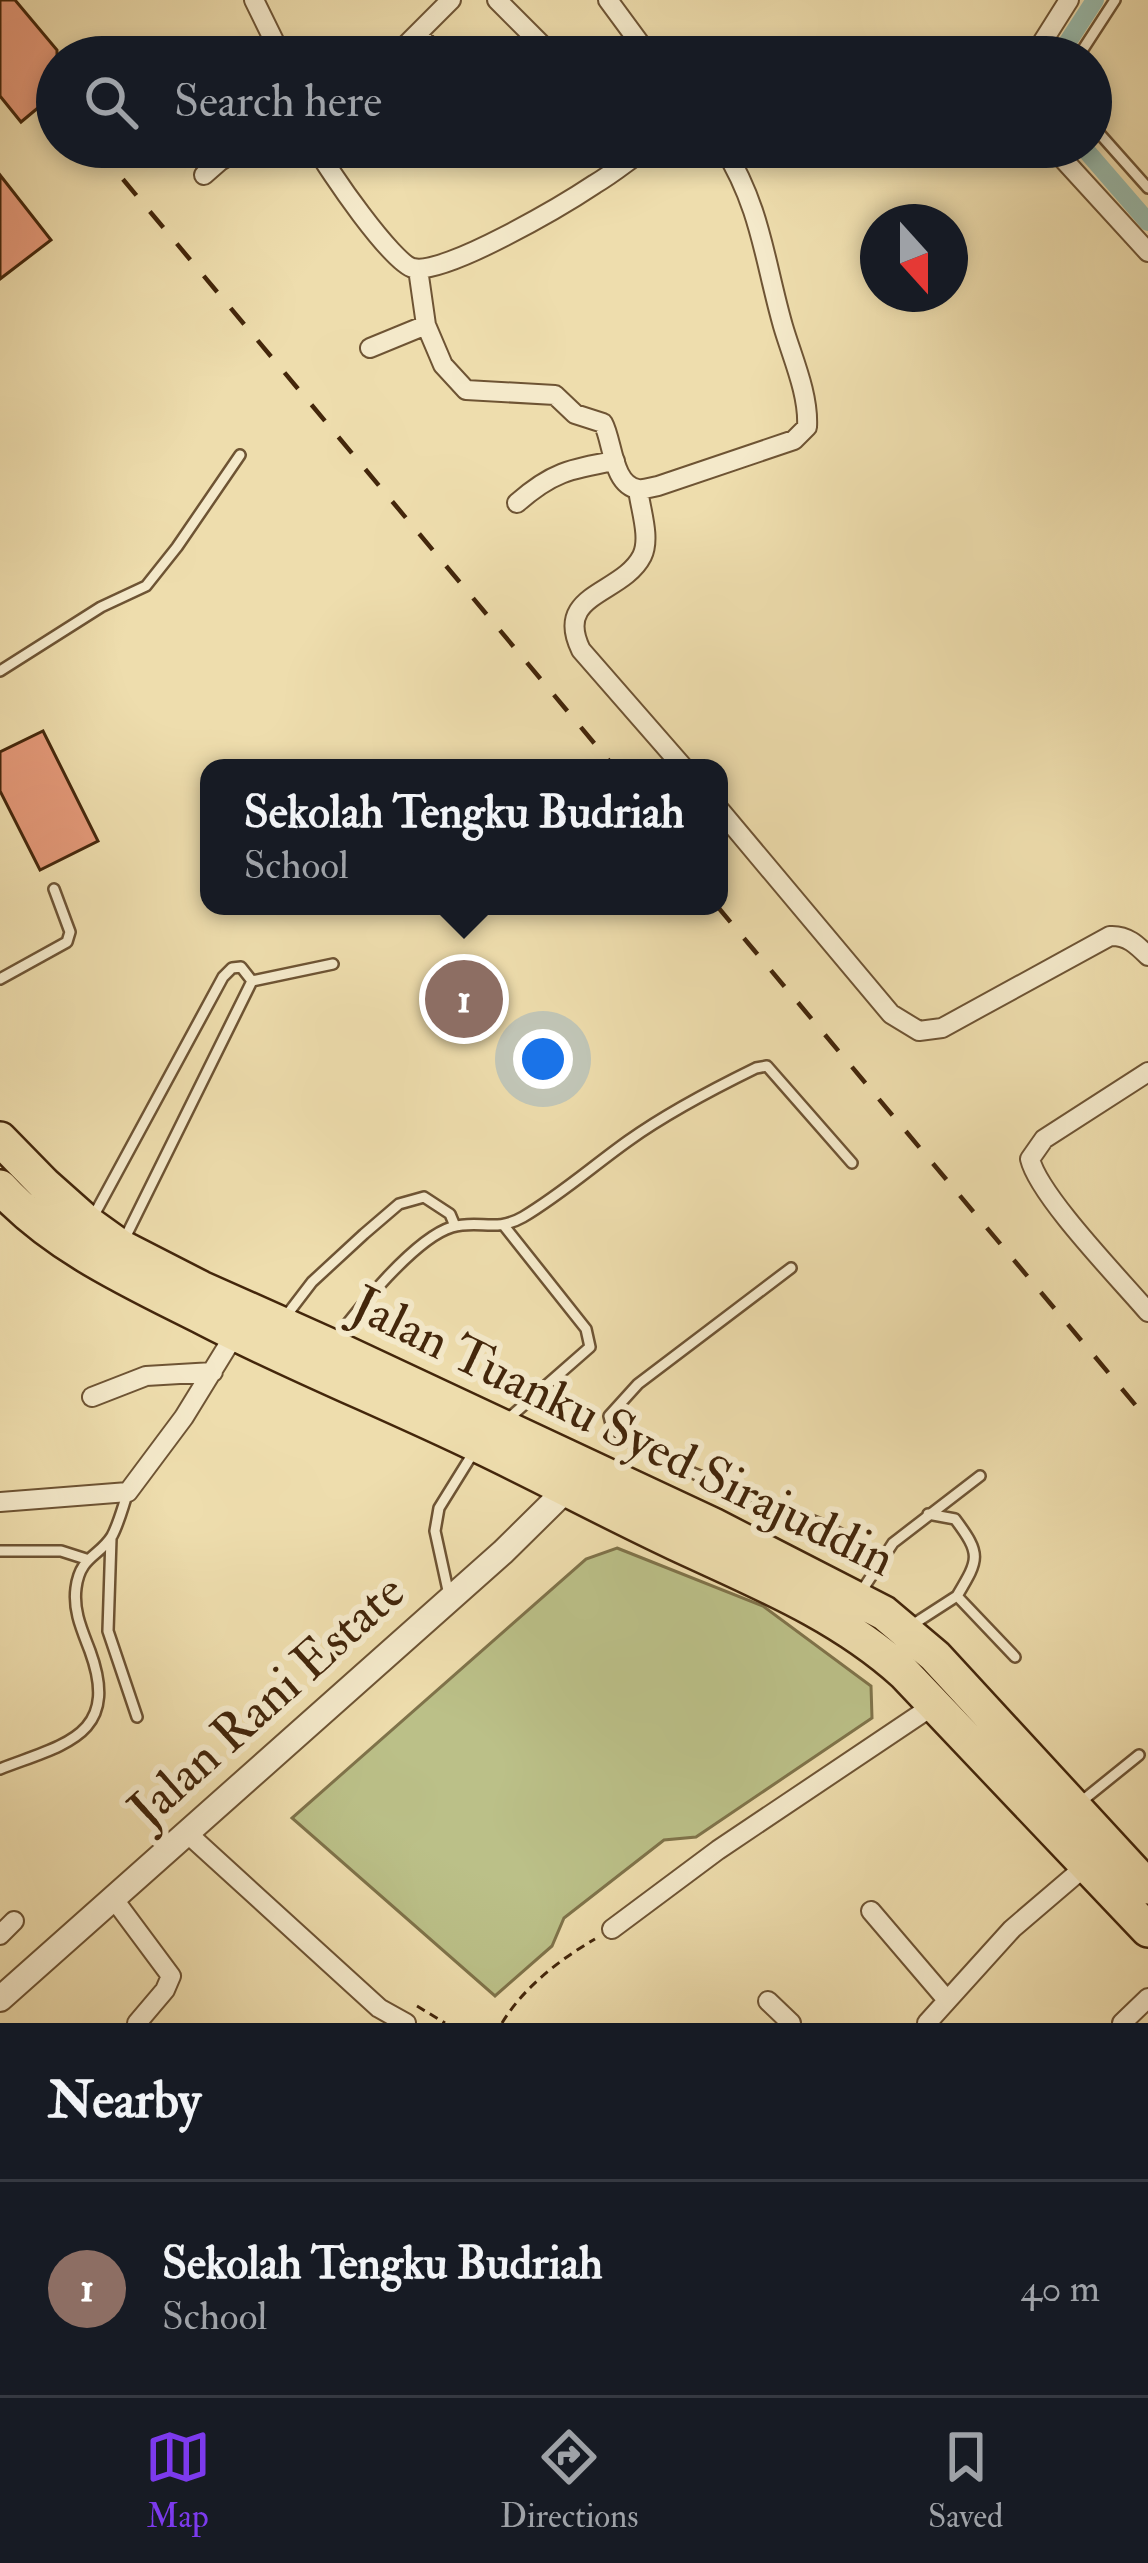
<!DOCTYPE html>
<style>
body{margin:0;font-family:"IM FELL Double Pica",serif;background:#20242c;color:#f1f3f6}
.compass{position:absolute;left:860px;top:204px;width:108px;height:108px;border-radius:50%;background:#171b24;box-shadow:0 6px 18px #0003;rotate:159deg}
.you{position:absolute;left:543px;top:1059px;width:42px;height:42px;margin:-30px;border:9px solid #fff;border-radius:50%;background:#1a73e8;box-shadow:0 0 0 18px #1a73e833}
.badge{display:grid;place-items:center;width:78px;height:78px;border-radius:50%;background:#7c3aed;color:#fff;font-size:39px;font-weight:700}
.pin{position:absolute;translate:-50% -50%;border:6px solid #fff;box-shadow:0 3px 12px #0006}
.popup{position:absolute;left:200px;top:759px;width:528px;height:156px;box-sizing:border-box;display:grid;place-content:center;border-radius:24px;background:#171b24;filter:drop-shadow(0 3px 9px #0005);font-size:39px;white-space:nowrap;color:#9ea1a6}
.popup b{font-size:45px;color:#f1f3f6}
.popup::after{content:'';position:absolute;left:50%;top:100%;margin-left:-24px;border:24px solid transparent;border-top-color:#171b24}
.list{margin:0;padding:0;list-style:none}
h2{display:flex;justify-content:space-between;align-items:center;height:156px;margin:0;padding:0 48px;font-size:51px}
h2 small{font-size:39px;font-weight:400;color:#9ea1a6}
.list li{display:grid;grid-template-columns:78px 1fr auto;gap:36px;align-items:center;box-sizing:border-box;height:216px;padding:0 48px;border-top:3px solid #363941}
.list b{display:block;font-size:45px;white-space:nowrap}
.list p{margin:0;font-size:39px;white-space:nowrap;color:#9ea1a6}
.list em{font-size:39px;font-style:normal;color:#9ea1a6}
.icon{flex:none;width:66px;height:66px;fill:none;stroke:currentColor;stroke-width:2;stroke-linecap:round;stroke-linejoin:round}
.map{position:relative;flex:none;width:1148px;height:2023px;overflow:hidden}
.search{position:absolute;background:#171b24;box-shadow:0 6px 18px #0003;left:36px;right:36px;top:36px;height:132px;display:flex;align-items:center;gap:30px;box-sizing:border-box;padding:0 42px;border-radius:66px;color:#9ea1a6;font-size:45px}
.sheet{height:372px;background:#171b24}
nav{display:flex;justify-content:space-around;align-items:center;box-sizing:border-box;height:168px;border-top:3px solid #363941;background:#171b24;font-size:33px;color:#9ea1a6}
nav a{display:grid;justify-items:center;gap:6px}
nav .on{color:#7c3aed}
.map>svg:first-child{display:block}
</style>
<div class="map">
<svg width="1148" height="2023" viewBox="0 0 1148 2023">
<rect width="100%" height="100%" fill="#eeddad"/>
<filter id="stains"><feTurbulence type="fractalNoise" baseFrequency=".00167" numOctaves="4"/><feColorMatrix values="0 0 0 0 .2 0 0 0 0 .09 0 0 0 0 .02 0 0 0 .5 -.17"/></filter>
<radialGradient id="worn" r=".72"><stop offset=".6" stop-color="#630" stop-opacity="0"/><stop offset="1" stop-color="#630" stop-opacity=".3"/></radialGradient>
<path fill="#bbc088" stroke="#7f734a" stroke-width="3" d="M617 1548 763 1606 871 1686 872 1718 696 1837 664 1840 564 1918 552 1946 495 1996 292 1818 586 1559Z"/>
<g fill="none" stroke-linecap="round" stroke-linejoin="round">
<path stroke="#99bbac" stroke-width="18" d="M1058 57 1095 0
M1083 147 1148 222"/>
</g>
<path fill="#e59979" stroke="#43260b" stroke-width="3" d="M0 0H15L57 50V92L21 122 0 96Z
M0 175 51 240 0 279Z
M43 731 98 841 40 870 0 791V752Z"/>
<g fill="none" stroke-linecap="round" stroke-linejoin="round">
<defs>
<path id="service" d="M1078 57 1115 0
M1091 124 1148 188
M0 671 101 607 146 586 177 547 240 455
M0 979 67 942 70 932 54 889
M252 981 333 964
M93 1217 223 977 232 968 241 967 252 981
M505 1227 586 1329 590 1347 509 1418
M124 1240 252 981
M791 1268 638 1384 609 1416 612 1428 626 1440 695 1474 826 1526 883 1557
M286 1316 312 1282 364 1234 399 1204 424 1197 450 1214 455 1226
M334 1341C357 1310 415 1238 452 1227 480 1219 495 1233 523 1217 560 1195 593 1166 628 1141 667 1113 713 1089 756 1068L767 1066 852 1163
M928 1514 955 1519C982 1555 979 1559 957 1596
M111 1538 108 1631 137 1717
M0 1551H61L86 1559
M861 1592 893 1543 980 1476
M449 1595 435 1531 439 1508 475 1450
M909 1627 957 1596 1015 1657
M0 1769C64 1744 121 1736 90 1651 82 1630 73 1611 76 1588 80 1556 99 1557 112 1536 119 1523 123 1506 128 1492
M1077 1805 1139 1755"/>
<path id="minor" d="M254 0 282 57
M497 0 554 57
M608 0 650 57
M417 34 440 57
M394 57 451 0
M1033 57 1069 0
M316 147C327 169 393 264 413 268 444 276 565 204 595 184 614 173 630 159 648 147
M1052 147 1148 252
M204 175 220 161 244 147
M418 269 426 325 443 365 466 390 555 395 575 414 603 423C613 441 612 485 638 489 645 490 651 487 658 486L794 440 807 427C809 394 792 357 783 326 764 259 761 208 723 147
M370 348 426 325
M638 489C640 508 651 538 642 556 622 595 553 593 581 650L684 768
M517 503C552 472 570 469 615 461
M719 809 891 1014 919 1031 942 1028 1110 936C1127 935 1137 945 1148 956
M1148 1072 1044 1139 1030 1159C1039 1196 1120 1279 1148 1312
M92 1397 146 1376 213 1372
M0 1502 128 1492 184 1417 235 1334
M187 1833 379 2008 406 2023
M113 1898 171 1976 165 1990 137 2023
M871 1911 947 2000
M612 1929 718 1850 934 1705
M0 1935 14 1921
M768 2001 791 2023
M927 2023 1012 1929 1088 1864
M1122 2023 1148 1998"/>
<path id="tertiary" d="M0 1999 503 1552 575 1481"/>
<path id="trunk" d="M0 1139 44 1184 89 1224 121 1247 201 1288 331 1346 713 1525 884 1613 935 1656 1148 1887
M0 1187C56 1248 133 1282 206 1319 295 1365 388 1402 479 1446 544 1477 609 1512 675 1543 754 1580 838 1613 904 1673L1148 1930"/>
</defs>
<use href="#service" stroke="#6e5434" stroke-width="14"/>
<use href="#minor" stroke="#6e5434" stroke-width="22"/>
<use href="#tertiary" stroke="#6e5434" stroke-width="28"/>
<use href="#trunk" stroke="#43260b" stroke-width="38"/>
<path stroke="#43260b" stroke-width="3" stroke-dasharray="9 6" stroke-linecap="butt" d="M417 2006 445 2023
M502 2023C524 1987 559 1960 595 1939"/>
<use href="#service" stroke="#f4e9ca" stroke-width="9"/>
<use href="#minor" stroke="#f4e9ca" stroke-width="18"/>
<use href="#tertiary" stroke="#f4e9ca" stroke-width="24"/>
<use href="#trunk" stroke="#eeddad" stroke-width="33"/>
<path stroke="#43260b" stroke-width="4.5" stroke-dasharray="21 21" stroke-linecap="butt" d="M46 101 57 115
M96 147 615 768
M717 906 1148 1420"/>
</g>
<g text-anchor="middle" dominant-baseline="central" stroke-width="12" stroke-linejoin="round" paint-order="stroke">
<g font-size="51" fill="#43260b" stroke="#f4e9ca">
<text transform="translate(623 1432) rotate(26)">Jalan Tuanku Syed Sirajuddin</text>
<text transform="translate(267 1701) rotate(-42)">Jalan Rani Estate</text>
</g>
</g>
<rect width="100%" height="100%" filter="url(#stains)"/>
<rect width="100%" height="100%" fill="url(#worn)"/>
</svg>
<svg class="compass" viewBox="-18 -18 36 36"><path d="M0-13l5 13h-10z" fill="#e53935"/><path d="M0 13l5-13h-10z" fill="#9ea1a6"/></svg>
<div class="you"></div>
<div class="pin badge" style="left:464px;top:999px;background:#8d6e63">1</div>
<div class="popup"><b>Sekolah Tengku Budriah</b>School</div>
<div class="search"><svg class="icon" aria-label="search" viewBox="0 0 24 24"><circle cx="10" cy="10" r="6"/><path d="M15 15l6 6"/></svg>Search here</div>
</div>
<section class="sheet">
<h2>Nearby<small></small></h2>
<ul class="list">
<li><span class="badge" style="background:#8d6e63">1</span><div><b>Sekolah Tengku Budriah</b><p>School</p></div><em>40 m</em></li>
</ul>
</section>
<nav>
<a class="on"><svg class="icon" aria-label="map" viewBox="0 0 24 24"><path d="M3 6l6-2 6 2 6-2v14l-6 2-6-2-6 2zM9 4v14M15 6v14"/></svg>Map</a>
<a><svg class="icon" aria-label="directions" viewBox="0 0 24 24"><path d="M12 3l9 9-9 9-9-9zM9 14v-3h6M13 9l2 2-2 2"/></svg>Directions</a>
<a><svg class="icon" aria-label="saved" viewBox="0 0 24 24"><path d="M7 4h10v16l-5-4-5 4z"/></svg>Saved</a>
</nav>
